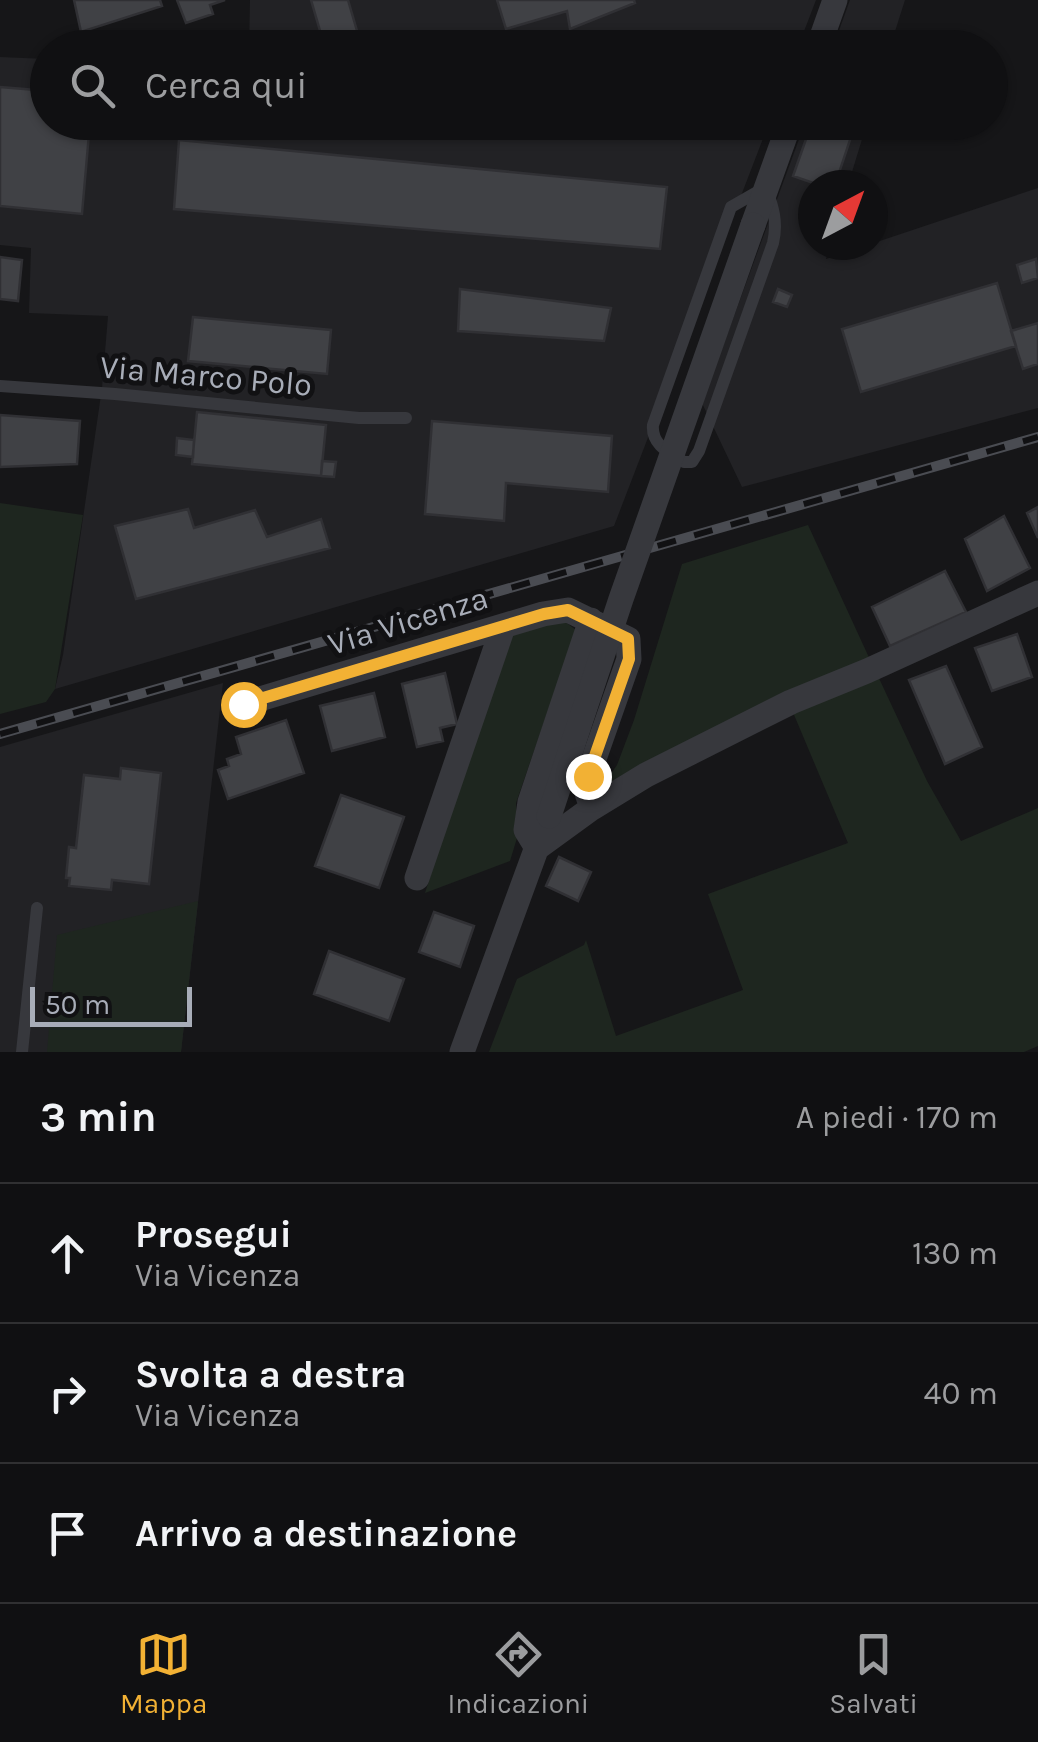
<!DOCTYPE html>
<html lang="it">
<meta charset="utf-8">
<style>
body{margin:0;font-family:Karla,sans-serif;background:#1e1e20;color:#f1f3f6}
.compass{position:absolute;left:798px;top:170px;width:90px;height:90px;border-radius:50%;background:#101012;box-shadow:0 2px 8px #0004;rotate:41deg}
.scale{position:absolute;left:30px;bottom:25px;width:162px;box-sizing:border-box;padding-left:10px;border:5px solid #a8adb8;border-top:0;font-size:28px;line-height:35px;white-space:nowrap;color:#a8adb8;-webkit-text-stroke:8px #111113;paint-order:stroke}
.stop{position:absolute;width:30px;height:30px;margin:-22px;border:8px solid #f2b134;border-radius:50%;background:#fff}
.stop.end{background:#f2b134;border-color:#fff;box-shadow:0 2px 10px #0008}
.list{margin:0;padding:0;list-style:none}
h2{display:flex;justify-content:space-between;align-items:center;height:130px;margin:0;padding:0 40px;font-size:42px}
h2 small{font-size:32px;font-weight:400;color:#9c9d9f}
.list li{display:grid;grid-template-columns:65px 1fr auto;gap:30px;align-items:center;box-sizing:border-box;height:140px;padding:0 40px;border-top:2px solid #303032}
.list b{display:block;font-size:38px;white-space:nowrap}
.list p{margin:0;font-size:32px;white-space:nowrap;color:#9c9d9f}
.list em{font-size:32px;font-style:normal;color:#9c9d9f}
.icon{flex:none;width:55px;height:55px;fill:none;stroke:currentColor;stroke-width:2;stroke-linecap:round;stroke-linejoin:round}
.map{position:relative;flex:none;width:1038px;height:1052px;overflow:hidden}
.search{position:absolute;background:#101012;box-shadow:0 2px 8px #0004;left:30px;right:30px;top:30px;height:110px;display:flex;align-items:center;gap:25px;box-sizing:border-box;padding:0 35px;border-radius:55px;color:#9c9d9f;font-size:38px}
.sheet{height:550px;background:#101012}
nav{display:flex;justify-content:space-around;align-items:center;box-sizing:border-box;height:140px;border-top:2px solid #303032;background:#101012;font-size:28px;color:#9c9d9f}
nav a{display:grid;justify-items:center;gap:5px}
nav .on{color:#f2b134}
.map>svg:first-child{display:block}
</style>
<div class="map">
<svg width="1038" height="1052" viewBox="0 0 1038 1052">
<rect width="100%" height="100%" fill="#161618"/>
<path fill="#222225" d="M250 0H816L798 47 249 48Z
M850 0H905L890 47H833Z
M0 57 47 59 48 122 769 123 614 526 55 689 63 655 102 388 108 316 29 313 31 248 0 245Z
M805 123H867L848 185H813V245H830L826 259 1038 188V408L742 487 702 403Z
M223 683 181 1052H0V747Z"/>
<path fill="#1e261f" d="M0 503 83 515 55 689 46 702 0 714Z
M808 525 872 664 607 789 603 785 617 765 634 720 682 564Z
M564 621 576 630 516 803 517 838 510 861 425 893 507 635Z
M877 674 927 781 961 841 1038 808V1046L1024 1052H489L517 979 584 945 586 940 616 1036 743 990 708 894 848 843 792 710Z
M198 901 181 1052H47L57 935Z"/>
<path fill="#404145" stroke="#303034" stroke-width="2.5" d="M74 0H160L162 6 81 32Z
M177 0H225L210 5 213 14 186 23Z
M311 0H348L362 48H325Z
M497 0H634L635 3 570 29 567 11 506 29Z
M0 87 48 91V122H90L82 214 0 206Z
M812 122H856L835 185H819L793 176Z
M179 140 667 187 660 249 174 209Z
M0 257 22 260 18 301 0 299Z
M1036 259 1038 278 1022 283 1017 265Z
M997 283 1016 346 861 392 842 329Z
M460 289 611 308 604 341 458 331Z
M778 289 792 295 787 307 773 302Z
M193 317 331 330 327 374 188 361Z
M1038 323V364L1023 369 1011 331Z
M197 412 326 425 321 476 192 464Z
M0 415 80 421 77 464 0 467Z
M432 421 612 436 608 492 506 483 504 521 425 514Z
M177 438 194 440 193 457 176 455Z
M322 461 336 462 334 477 321 476Z
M1038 507V538L1027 513Z
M188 509 194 528 255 510 267 537 321 519 330 548 136 599 115 526Z
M1004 516 1030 568 987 591 965 539Z
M945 571 966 612 890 646 872 607Z
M1017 634 1032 677 992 691 975 648Z
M946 666 982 747 945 764 909 680Z
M445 673 457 724 440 728 443 741 417 747 402 684Z
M374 693 385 737 332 751 320 706Z
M286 720 304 773 228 799 218 770 229 766 227 759 241 754 236 737Z
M121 768 161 773 149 884 112 880 111 890 69 886 70 878H66L69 847 76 848 84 775 120 779Z
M341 795 404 817 379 888 315 866Z
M559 857 591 872 578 901 546 886Z
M434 912 474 926 460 967 419 952Z
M329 951 404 979 389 1021 314 994Z"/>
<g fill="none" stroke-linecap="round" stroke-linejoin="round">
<path stroke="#37383d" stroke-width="12" d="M766 187C773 207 778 222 773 243L699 451 692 462H684C670 453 651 445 653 425L731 207Z
M0 386 115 394 359 418H406
M22 1052 37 908"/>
<path stroke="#37383d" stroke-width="25" d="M818 48 835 0
M753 225 790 122
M243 704 543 614 568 610 628 639 629 659 588 776 587 793 592 808
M537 848 592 808 646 775 791 702 867 671 1038 593
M537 848 526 830 530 802 591 620
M417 878 503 627
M462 1052 541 836"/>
<defs>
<path id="rail" d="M0 734 1038 437"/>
</defs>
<use href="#rail" stroke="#4a4c52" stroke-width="10"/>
<use href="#rail" stroke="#111113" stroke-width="6" stroke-dasharray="19" stroke-linecap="butt"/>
<path stroke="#37383d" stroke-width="25" d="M549 816 621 599 753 225"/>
</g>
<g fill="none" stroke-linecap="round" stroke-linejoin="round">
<path stroke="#f2b134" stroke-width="12" d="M243 704 544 614 568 610 628 639 629 659 588 776"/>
</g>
<g text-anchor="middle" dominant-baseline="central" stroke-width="10" stroke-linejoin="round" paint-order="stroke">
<g font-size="32" fill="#a8adb8" stroke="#111113">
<text transform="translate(206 376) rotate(5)">Via Marco Polo</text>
<text transform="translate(408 621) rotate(-17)">Via Vicenza</text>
</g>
</g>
</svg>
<svg class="compass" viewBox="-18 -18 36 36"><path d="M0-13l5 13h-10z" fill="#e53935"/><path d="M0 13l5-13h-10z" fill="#9c9d9f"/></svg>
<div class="scale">50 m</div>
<div class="stop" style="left:243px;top:704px"></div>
<div class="stop end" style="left:588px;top:776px"></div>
<div class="search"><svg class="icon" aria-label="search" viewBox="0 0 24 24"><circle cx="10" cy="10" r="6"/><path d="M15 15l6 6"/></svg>Cerca qui</div>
</div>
<section class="sheet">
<h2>3 min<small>A piedi · 170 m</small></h2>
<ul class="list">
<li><svg class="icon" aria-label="ahead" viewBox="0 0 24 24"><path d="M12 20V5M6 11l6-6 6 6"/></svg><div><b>Prosegui</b><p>Via Vicenza</p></div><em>130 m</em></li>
<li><svg class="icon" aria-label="right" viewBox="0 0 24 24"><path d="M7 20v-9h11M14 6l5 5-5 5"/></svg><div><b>Svolta a destra</b><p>Via Vicenza</p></div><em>40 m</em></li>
<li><svg class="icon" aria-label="arrive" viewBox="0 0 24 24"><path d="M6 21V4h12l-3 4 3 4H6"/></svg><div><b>Arrivo a destinazione</b></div></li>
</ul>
</section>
<nav>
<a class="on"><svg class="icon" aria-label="map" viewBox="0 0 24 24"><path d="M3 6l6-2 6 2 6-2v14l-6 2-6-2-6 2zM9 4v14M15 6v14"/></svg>Mappa</a>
<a><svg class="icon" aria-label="directions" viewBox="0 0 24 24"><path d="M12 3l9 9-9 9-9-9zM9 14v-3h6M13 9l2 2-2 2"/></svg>Indicazioni</a>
<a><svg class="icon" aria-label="saved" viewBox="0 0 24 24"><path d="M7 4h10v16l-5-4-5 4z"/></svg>Salvati</a>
</nav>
